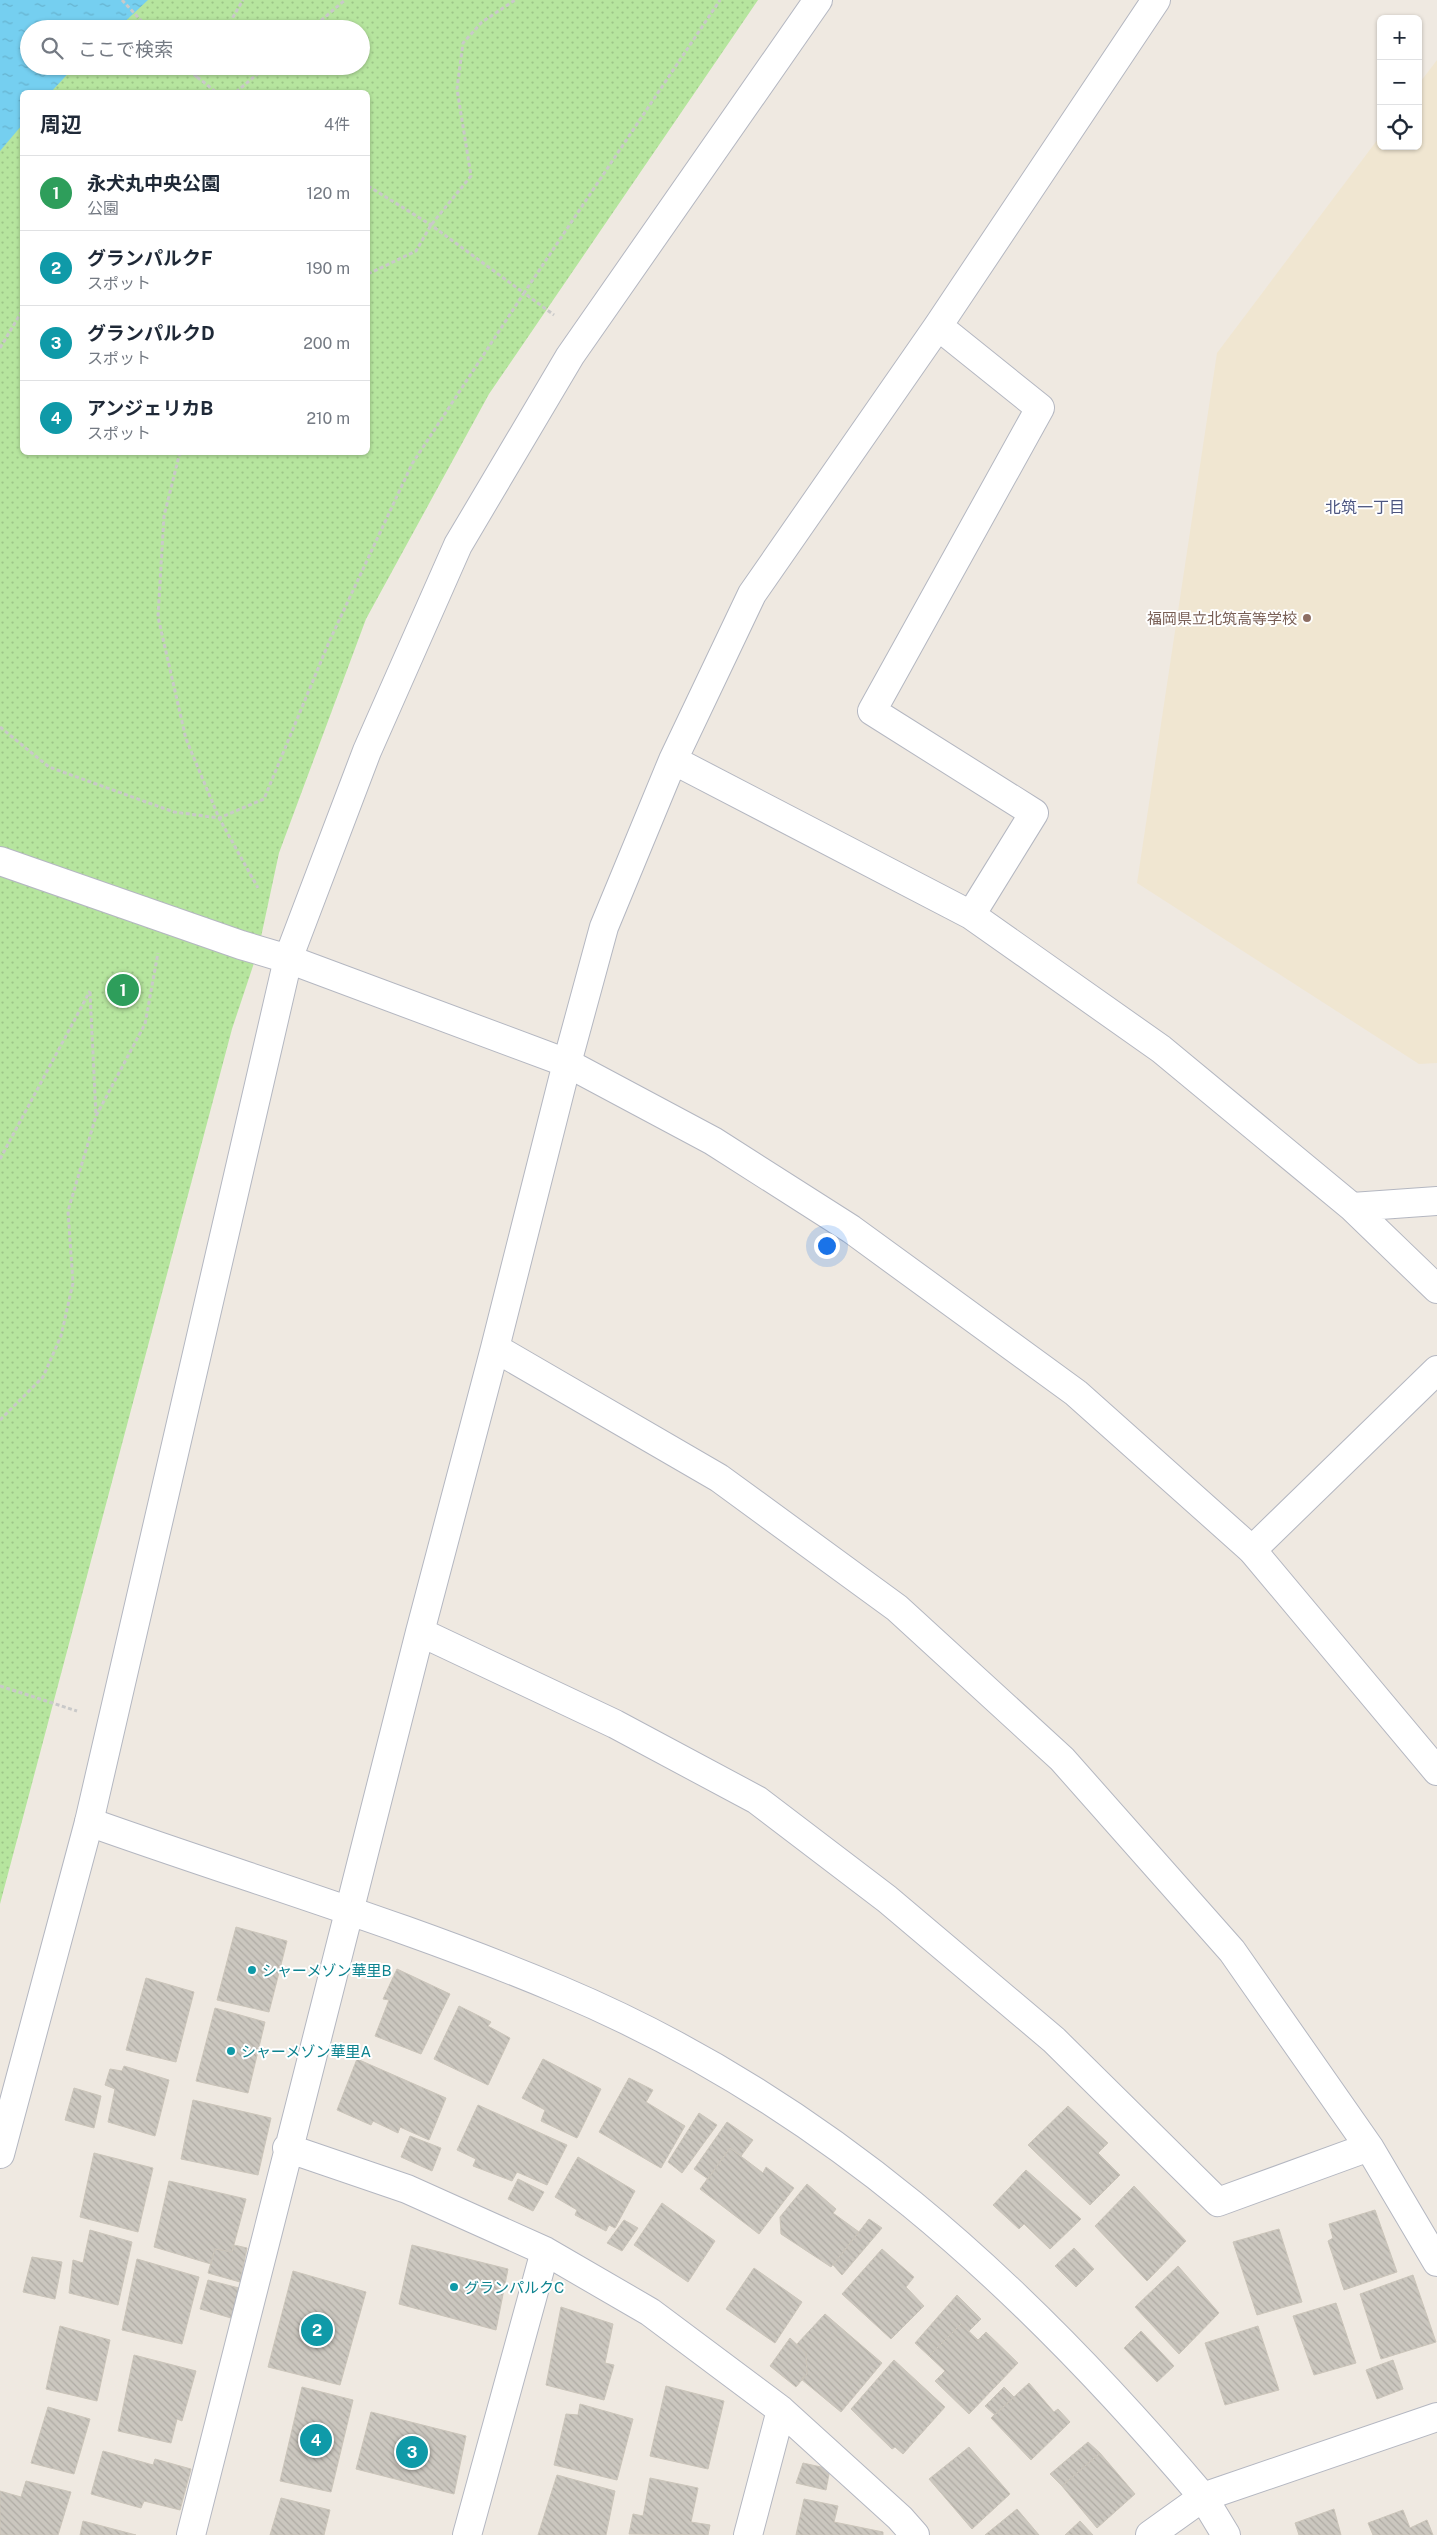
<!DOCTYPE html>
<html lang="ja">
<meta charset="utf-8">
<style>
body{margin:0;font-family:"Public Sans","Noto Sans JP",sans-serif;background:#f6f6f7;color:#1f2937}
.controls{position:absolute;right:15px;top:15px;display:grid;overflow:hidden;border-radius:8px;box-shadow:0 1px 4px #0004}
.controls button{width:45px;height:45px;display:grid;place-items:center;padding:0;border:0;border-bottom:1px solid #e0e1e3;background:#fff;color:#1f2937;font:25px sans-serif}
.you{position:absolute;left:826px;top:1245px;width:18px;height:18px;margin:-12px;border:4px solid #fff;border-radius:50%;background:#1a73e8;box-shadow:0 0 0 8px #1a73e833}
.badge{display:grid;place-items:center;width:32px;height:32px;border-radius:50%;background:#1a73e8;color:#fff;font-size:16px;font-weight:700}
.pin{position:absolute;translate:-50% -50%;border:2px solid #fff;box-shadow:0 1px 5px #0006}
.list{margin:0;padding:0;list-style:none}
h2{display:flex;justify-content:space-between;align-items:center;height:65px;margin:0;padding:0 20px;font-size:21px}
h2 small{font-size:16px;font-weight:400;color:#747a83}
.list li{display:grid;grid-template-columns:32px 1fr auto;gap:15px;align-items:center;box-sizing:border-box;height:75px;padding:0 20px;border-top:1px solid #e0e1e3}
.list b{display:block;font-size:19px;white-space:nowrap}
.list p{margin:0;font-size:16px;white-space:nowrap;color:#747a83}
.list em{font-size:16px;font-style:normal;color:#747a83}
.icon{flex:none;width:28px;height:28px;fill:none;stroke:currentColor;stroke-width:2;stroke-linecap:round;stroke-linejoin:round}
.map{position:relative;flex:none;width:1437px;height:2535px;overflow:hidden}
.search{position:absolute;background:#fff;box-shadow:0 1px 4px #0004;left:20px;top:20px;width:350px;height:55px;display:flex;align-items:center;gap:12px;box-sizing:border-box;padding:0 18px;border-radius:28px;color:#747a83;font-size:19px}
.panel{position:absolute;background:#fff;box-shadow:0 1px 4px #0004;left:20px;top:90px;width:350px;height:365px;border-radius:8px}
.map>svg:first-child{display:block}
</style>
<div class="map">
<svg width="1437" height="2535" viewBox="0 0 1437 2535">
<defs>
<pattern id="green-dots" width="8" height="8" patternUnits="userSpaceOnUse" patternTransform="scale(1.25)"><rect width="8" height="8" fill="#b6e59e"/><path d="M2 2h.1M6 6h.1" fill="none" stroke="#9dc588" stroke-width="1.8" stroke-linecap="round"/></pattern>
<pattern id="water-ripples" width="26" height="14" patternUnits="userSpaceOnUse" patternTransform="scale(1.25)"><rect width="26" height="14" fill="#75cff0"/><path d="M2 4q2-2 4 0t4 0M15 11q2-2 4 0t4 0" fill="none" stroke="#66b2ce"/></pattern>
<pattern id="building-back-hatch" width="6" height="6" patternUnits="userSpaceOnUse" patternTransform="scale(1.25)"><rect width="6" height="6" fill="#cbc7bf"/><path d="M-1 5l2 2M0 0l6 6M5-1l2 2" fill="none" stroke="#afaba4"/></pattern>
</defs>
<rect width="100%" height="100%" fill="#efe9e1"/>
<path fill="#f0e6d1" d="M1437 60V1063L1419 1064 1137 883 1217 353 1381 135V146H1418V85Z"/>
<path fill="url(#green-dots)" fill-rule="evenodd" d="M0 0H758L489 394 366 619 279 853 258 951 232 1029 0 1904ZM29 29H361V66H29ZM22 92H368V452H22Z"/>
<path fill="url(#water-ripples)" d="M0 0H148L117 29H29V66H75L51 92H22V125L0 151Z"/>
<path fill="url(#building-back-hatch)" stroke="#cbc5ba" d="M236 1927 287 1941 269 2012 217 2000Z
M397 1969 450 1994 421 2054 375 2036 389 2000 383 1999Z
M146 1978 194 1992 176 2062 126 2050Z
M459 2006 491 2022 488 2026 510 2038 488 2085 434 2059Z
M215 2008 265 2022 248 2093 196 2081Z
M357 2059 446 2098 429 2140 400 2127 398 2133 373 2121 371 2125 337 2110Z
M543 2059 601 2089 577 2138 541 2121 545 2110 522 2098Z
M124 2066 169 2080 155 2136 108 2122 115 2089 105 2085 110 2069 122 2071Z
M629 2078 653 2090 646 2102 685 2126 661 2168 599 2132Z
M74 2088 101 2096 94 2128 65 2120Z
M193 2100 271 2118 258 2175 181 2159Z
M478 2105 567 2145 547 2185 517 2172 512 2181 473 2166 476 2159 457 2150Z
M1068 2106 1108 2143 1098 2153 1120 2175 1090 2205 1028 2145Z
M699 2113 717 2125 682 2173 668 2162Z
M727 2122 753 2140 741 2156 730 2148 708 2179 694 2169Z
M410 2136 441 2148 432 2171 401 2157Z
M730 2148 763 2173 766 2167 794 2188 759 2234 700 2189Z
M94 2153 153 2168 138 2232 80 2217Z
M578 2157 635 2191 615 2228 609 2225 606 2231 575 2215 577 2210 555 2197Z
M1026 2170 1081 2219 1050 2249 1024 2224 1019 2229 993 2205Z
M518 2179 544 2192 533 2211 508 2199Z
M169 2181 246 2199 232 2252 215 2249 211 2264 154 2247Z
M807 2184 836 2209 833 2213 859 2232 831 2267 781 2234 780 2217Z
M1134 2186 1186 2241 1147 2281 1095 2226Z
M662 2203 715 2241 688 2282 634 2245Z
M1375 2210 1397 2272 1344 2290 1328 2241 1333 2238 1329 2224Z
M869 2219 882 2228 842 2275 833 2265Z
M624 2220 638 2228 622 2251 607 2243Z
M1279 2229 1302 2302 1257 2315 1233 2242Z
M90 2230 132 2242 118 2305 69 2293 73 2260 83 2263Z
M234 2245 247 2248 240 2282 208 2273 215 2249 232 2252Z
M412 2245 508 2269 496 2330 399 2304Z
M1074 2248 1094 2269 1076 2287 1055 2266Z
M882 2249 914 2277 906 2287 924 2306 891 2339 842 2294Z
M32 2257 62 2262 55 2299 23 2292Z
M137 2259 199 2277 182 2344 122 2330Z
M1178 2266 1219 2313 1179 2354 1135 2307Z
M754 2268 802 2302 775 2343 726 2309Z
M293 2271 366 2292 340 2385 268 2367Z
M1413 2275 1436 2342 1381 2359 1360 2294Z
M208 2280 239 2288 231 2318 200 2309Z
M957 2295 981 2319 969 2331 961 2324 929 2356 915 2343Z
M1336 2303 1356 2363 1314 2375 1293 2316Z
M561 2307 613 2324 605 2363 614 2365 604 2400 546 2385Z
M825 2314 882 2363 841 2412 801 2379 807 2374 806 2353 797 2344Z
M961 2324 978 2340 986 2332 1018 2363 969 2414 935 2381 945 2371 929 2356Z
M60 2326 110 2340 97 2401 46 2389Z
M1258 2326 1279 2390 1225 2405 1205 2343Z
M1141 2331 1174 2366 1157 2382 1124 2348Z
M790 2338 806 2353 807 2374 796 2387 770 2366Z
M134 2355 196 2371 182 2421 177 2419 171 2443 118 2431Z
M894 2360 945 2407 903 2454 895 2447 892 2449 851 2409Z
M1393 2360 1403 2389 1377 2399 1366 2370Z
M1029 2383 1054 2412 1058 2409 1070 2422 1031 2460 991 2418Z
M666 2386 724 2401 708 2469 650 2456Z
M302 2387 353 2400 331 2492 280 2481Z
M1004 2387 1014 2397 995 2415 985 2406Z
M580 2404 633 2419 617 2480 554 2465 566 2414 578 2415Z
M48 2407 90 2419 74 2474 31 2463Z
M371 2412 466 2436 454 2494 356 2469Z
M1088 2442 1100 2453 1062 2486 1050 2474Z
M969 2447 1010 2494 972 2529 929 2479Z
M103 2451 153 2465 155 2459 191 2469 180 2510 144 2501 141 2508 91 2494Z
M1100 2453 1135 2494 1097 2528 1062 2486Z
M803 2463 830 2469 826 2490 796 2483Z
M557 2475 615 2491 606 2535H538Z
M650 2478 698 2488 691 2522 710 2525 708 2535 629 2534 633 2514 643 2516Z
M26 2481 71 2492 58 2535H0V2491L21 2497Z
M281 2498 330 2510 324 2535H270Z
M804 2499 838 2506 834 2522 883 2532V2535H796Z
M1017 2509 1039 2535H985Z
M1334 2509 1341 2535H1299L1295 2523Z
M1403 2510 1410 2528 1427 2520 1433 2535H1373L1368 2523Z
M83 2521 136 2535H80Z
M1080 2521 1093 2535H1065Z"/>
<g fill="none" stroke-linecap="round" stroke-linejoin="round">
<defs>
<path id="minor" d="M938 326 1040 408 872 711 1034 813 971 915
M673 760 971 915 1161 1049 1352 1207 1437 1289
M1352 1207 1437 1201
M495 1348 719 1478 897 1608 1062 1759 1232 1951 1369 2147 1437 2262
M1252 1550 1437 1370
M420 1632 615 1724 757 1800 887 1899 1054 2040 1218 2202 1369 2147
M89 1822C246 1878 406 1925 560 1990 824 2101 1020 2281 1203 2497L1437 2417
M287 2148 407 2189 545 2251 650 2312 781 2410 900 2518 915 2535
M191 2535 420 1632 495 1348 567 1063 604 927 673 760 752 594 938 326 1156 0
M467 2535 545 2251
M748 2535 781 2410
M1150 2535 1203 2497 1226 2535"/>
<path id="tertiary" d="M0 861 241 945 288 959 567 1063 713 1141 851 1229 1076 1393 1252 1550 1437 1771
M0 2154 89 1822 288 959 367 751 458 545 570 356 818 0"/>
</defs>
<use href="#minor" stroke="#b4b7c1" stroke-width="30"/>
<use href="#tertiary" stroke="#b4b7c1" stroke-width="30"/>
<path stroke="#c9c9c9" stroke-width="3" stroke-dasharray="4 2.5" stroke-linecap="butt" d="M122 0 149 29
M226 29 243 0
M311 29 345 0
M184 66 197 77 204 66
M197 77 216 92
M236 92 267 66
M368 186 431 225 524 293 720 0
M368 274 416 251 431 225 471 176 457 89 463 43 482 22 515 0
M0 348 22 311
M180 452 164 516 158 617 186 739 219 818 264 799 329 642 412 464 524 293 554 315
M0 727 49 767 174 812 219 818 258 888
M90 992 96 1116
M0 1159 90 991
M0 1420 43 1377 61 1336 73 1283 68 1211 96 1116 145 1024 158 953
M0 1686 77 1711"/>
<use href="#minor" stroke="#fff" stroke-width="28"/>
<use href="#tertiary" stroke="#fff" stroke-width="28"/>
</g>
<circle fill="#8d6e63" stroke="#fff" stroke-width="2" cx="1307" cy="618" r="5"/>
<g fill="#0f9aa8" stroke="#fff" stroke-width="2">
<circle cx="252" cy="1970" r="5"/>
<circle cx="231" cy="2051" r="5"/>
<circle cx="454" cy="2287" r="5"/>
</g>
<g text-anchor="middle" dominant-baseline="central" stroke-width="4" stroke-linejoin="round" paint-order="stroke">
<g font-size="15" fill="#785e54" stroke="#fff" text-anchor="end">
<text x="1297" y="618">福岡県立北筑高等学校</text>
</g>
<g font-size="15" fill="#0d838f" stroke="#fff" text-anchor="start">
<text x="262" y="1970">シャーメゾン華里B</text>
<text x="241" y="2051">シャーメゾン華里A</text>
<text x="464" y="2287">グランパルクC</text>
</g>
<g font-size="16" fill="#4d5680" stroke="#fff">
<text x="1365" y="507">北筑一丁目</text>
</g>
</g>
</svg>
<div class="controls">
<button>+</button>
<button>−</button>
<button><svg class="icon" aria-label="locate" viewBox="0 0 24 24"><circle cx="12" cy="12" r="6"/><path d="M12 2v4M12 18v4M2 12h4M18 12h4"/></svg></button>
</div>
<div class="you"></div>
<div class="pin badge" style="left:123px;top:990px;background:#2e9e5b">1</div>
<div class="pin badge" style="left:317px;top:2330px;background:#0f9aa8">2</div>
<div class="pin badge" style="left:412px;top:2452px;background:#0f9aa8">3</div>
<div class="pin badge" style="left:316px;top:2440px;background:#0f9aa8">4</div>
<div class="search"><svg class="icon" aria-label="search" viewBox="0 0 24 24"><circle cx="10" cy="10" r="6"/><path d="M15 15l6 6"/></svg>ここで検索</div>
<section class="panel">
<h2>周辺<small>4件</small></h2>
<ul class="list">
<li><span class="badge" style="background:#2e9e5b">1</span><div><b>永犬丸中央公園</b><p>公園</p></div><em>120 m</em></li>
<li><span class="badge" style="background:#0f9aa8">2</span><div><b>グランパルクF</b><p>スポット</p></div><em>190 m</em></li>
<li><span class="badge" style="background:#0f9aa8">3</span><div><b>グランパルクD</b><p>スポット</p></div><em>200 m</em></li>
<li><span class="badge" style="background:#0f9aa8">4</span><div><b>アンジェリカB</b><p>スポット</p></div><em>210 m</em></li>
</ul>
</section>
</div>
